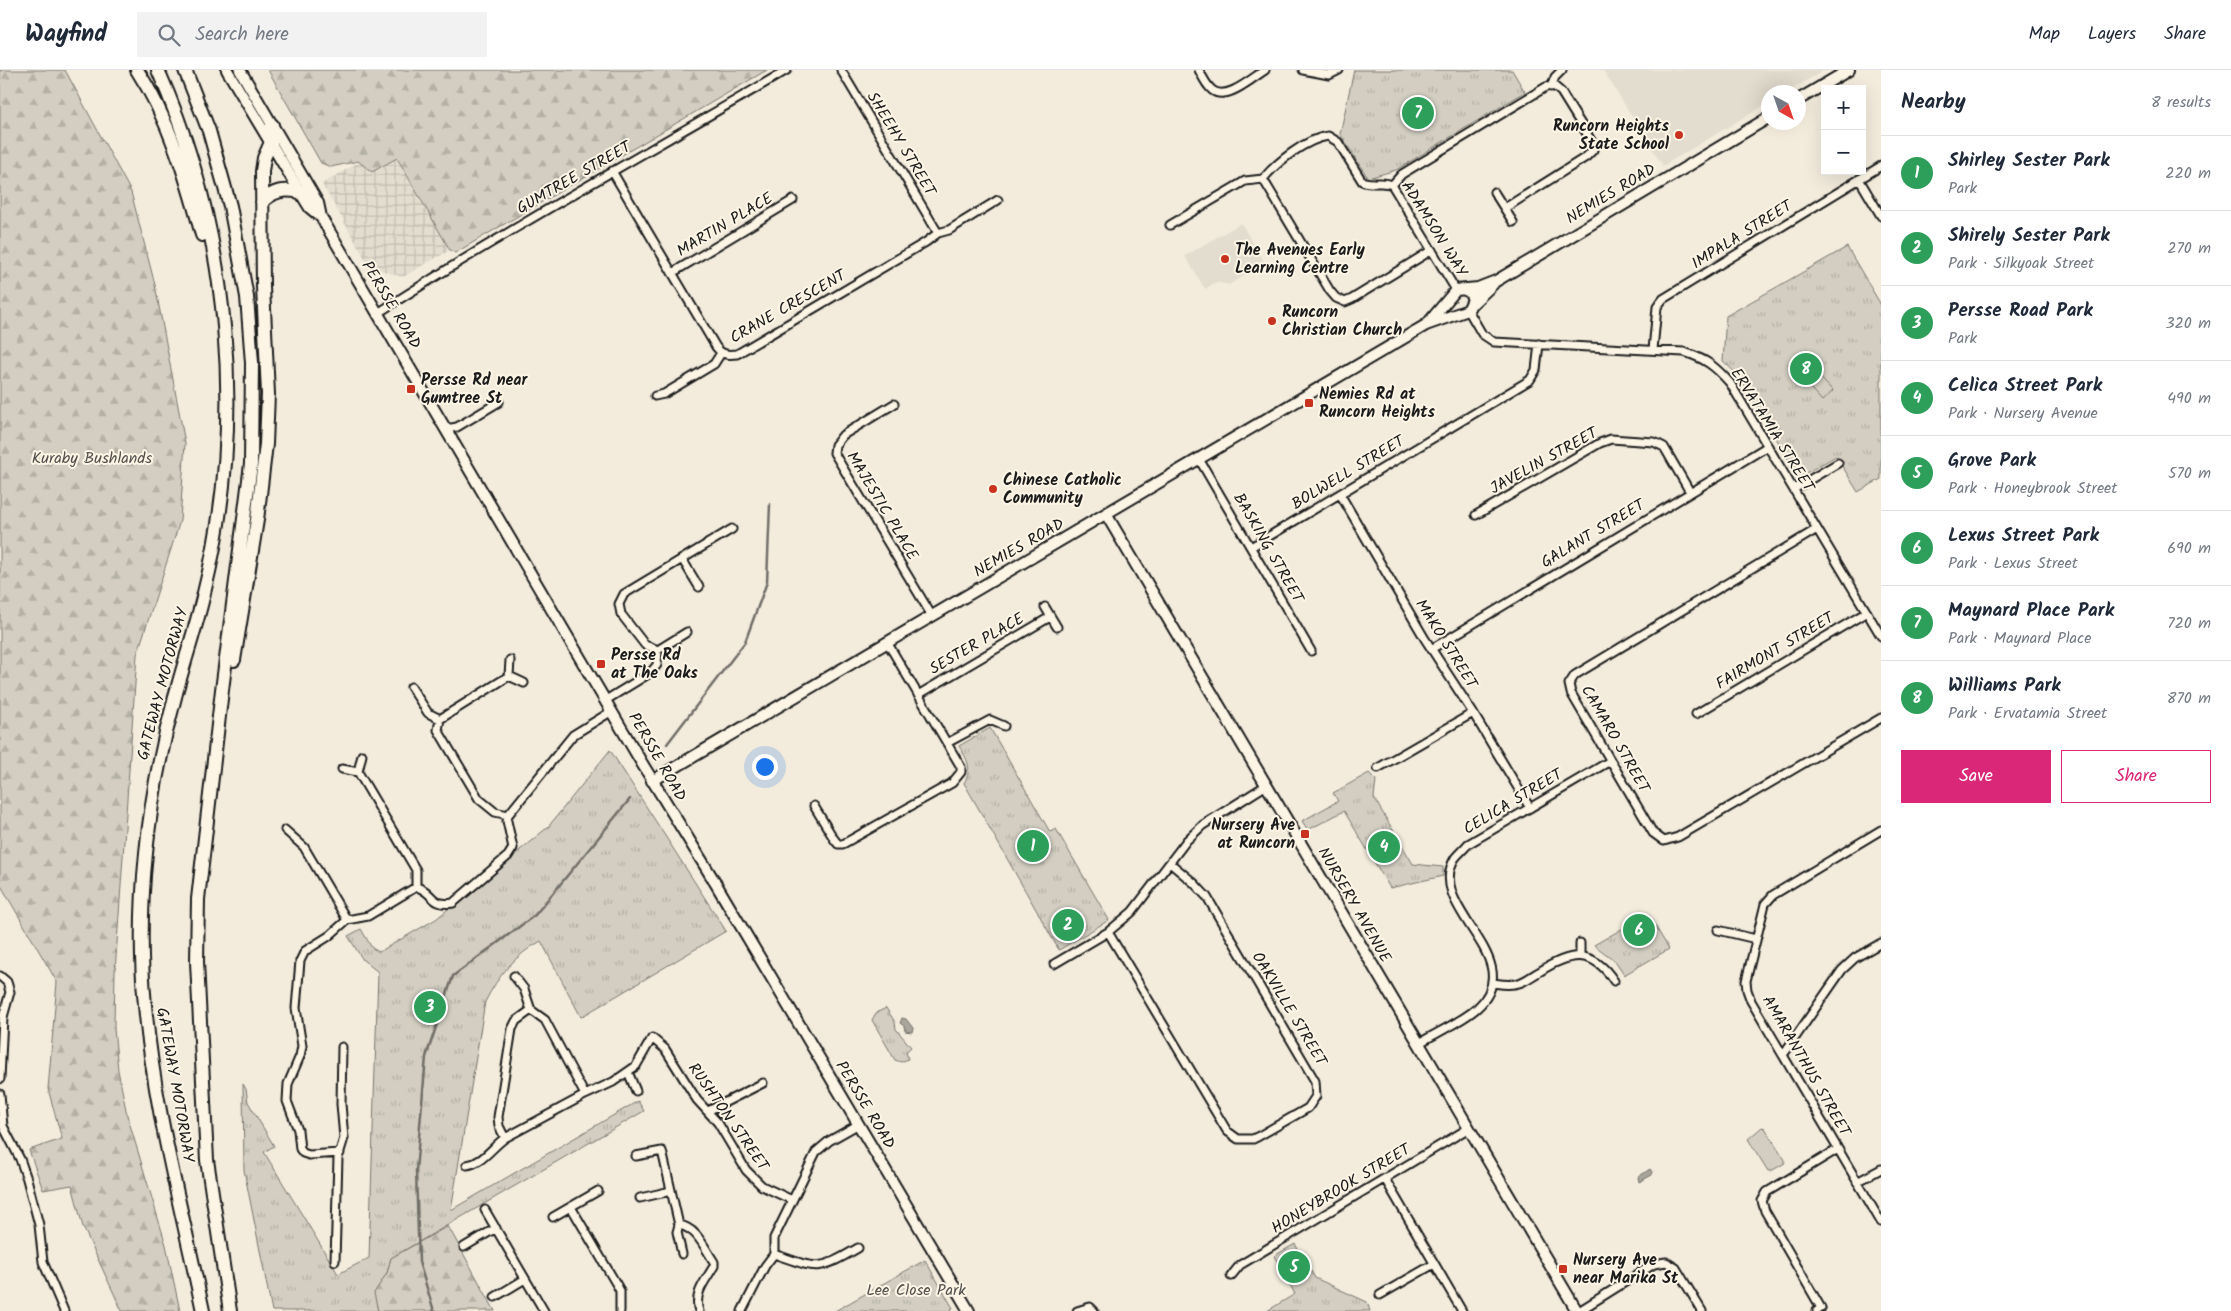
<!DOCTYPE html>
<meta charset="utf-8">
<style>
body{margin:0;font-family:Kalam,sans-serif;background:#f2f2f3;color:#1f2937}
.controls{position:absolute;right:15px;top:15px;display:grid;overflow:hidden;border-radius:0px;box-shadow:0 5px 20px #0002}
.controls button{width:45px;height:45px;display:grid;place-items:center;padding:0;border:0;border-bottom:1px solid #e0e1e3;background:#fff;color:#1f2937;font:25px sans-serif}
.compass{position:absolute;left:1761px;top:15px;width:45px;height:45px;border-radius:50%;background:#fff;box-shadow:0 5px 20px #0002;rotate:140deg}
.you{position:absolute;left:764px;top:696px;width:18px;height:18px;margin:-12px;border:4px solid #fff;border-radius:50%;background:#1a73e8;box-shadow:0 0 0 8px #1a73e833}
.badge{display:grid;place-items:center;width:32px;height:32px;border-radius:50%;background:#db2777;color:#fff;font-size:16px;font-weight:700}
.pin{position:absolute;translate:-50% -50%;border:2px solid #fff;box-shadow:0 1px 5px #0006}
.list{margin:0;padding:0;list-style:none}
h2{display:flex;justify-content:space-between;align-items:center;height:65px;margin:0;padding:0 20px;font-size:21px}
h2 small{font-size:16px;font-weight:400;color:#747a83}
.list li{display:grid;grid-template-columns:32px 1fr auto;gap:15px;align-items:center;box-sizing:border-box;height:75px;padding:0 20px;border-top:1px solid #e0e1e3}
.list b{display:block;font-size:19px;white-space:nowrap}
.list p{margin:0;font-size:16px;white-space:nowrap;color:#747a83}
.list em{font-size:16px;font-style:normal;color:#747a83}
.actions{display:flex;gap:10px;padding:15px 20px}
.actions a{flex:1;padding:11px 0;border:1px solid #db2777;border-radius:0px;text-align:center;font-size:18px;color:#db2777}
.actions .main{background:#db2777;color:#fff}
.icon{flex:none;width:28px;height:28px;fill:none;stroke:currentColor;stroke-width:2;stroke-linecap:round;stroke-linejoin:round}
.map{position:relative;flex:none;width:1881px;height:1241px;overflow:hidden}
header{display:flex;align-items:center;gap:30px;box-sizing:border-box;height:70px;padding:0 25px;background:#fff;border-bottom:1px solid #e0e1e3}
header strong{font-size:24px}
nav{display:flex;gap:28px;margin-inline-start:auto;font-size:18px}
.search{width:350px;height:45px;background:#f2f2f3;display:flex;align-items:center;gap:12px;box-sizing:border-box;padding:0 18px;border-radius:0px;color:#747a83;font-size:19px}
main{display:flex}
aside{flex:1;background:#fff}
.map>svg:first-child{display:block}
</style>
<header>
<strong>Wayfind</strong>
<div class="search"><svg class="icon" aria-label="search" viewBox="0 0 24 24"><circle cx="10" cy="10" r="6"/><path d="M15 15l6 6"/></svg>Search here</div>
<nav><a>Map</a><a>Layers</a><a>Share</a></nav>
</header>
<main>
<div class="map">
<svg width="1881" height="1241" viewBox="0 0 1881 1241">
<defs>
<pattern id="industrial-grid" width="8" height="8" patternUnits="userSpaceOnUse" patternTransform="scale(1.25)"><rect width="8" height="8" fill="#e3ddcf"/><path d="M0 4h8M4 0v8" fill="none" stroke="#c2bdb1"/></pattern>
<pattern id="grass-tufts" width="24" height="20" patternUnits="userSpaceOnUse" patternTransform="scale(1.25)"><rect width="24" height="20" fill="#d3cec1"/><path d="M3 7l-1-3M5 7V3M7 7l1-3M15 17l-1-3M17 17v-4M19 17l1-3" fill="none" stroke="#b5b0a5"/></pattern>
<pattern id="forest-firs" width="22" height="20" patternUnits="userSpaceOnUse" patternTransform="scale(1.25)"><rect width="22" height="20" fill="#d3cec1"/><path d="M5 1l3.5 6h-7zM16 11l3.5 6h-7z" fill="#b5b0a5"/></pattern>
<pattern id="water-ripples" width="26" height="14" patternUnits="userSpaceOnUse" patternTransform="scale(1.25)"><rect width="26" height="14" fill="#aaa59b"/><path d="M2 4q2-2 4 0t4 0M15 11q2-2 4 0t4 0" fill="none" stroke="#8a867e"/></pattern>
</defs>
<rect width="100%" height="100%" fill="#f3ecdd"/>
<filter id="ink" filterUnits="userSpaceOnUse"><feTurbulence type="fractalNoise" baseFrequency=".02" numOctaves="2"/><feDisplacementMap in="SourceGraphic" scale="10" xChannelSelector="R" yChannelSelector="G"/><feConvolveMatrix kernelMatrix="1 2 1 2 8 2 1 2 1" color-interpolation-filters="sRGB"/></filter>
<g filter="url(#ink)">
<path fill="#e3ddcf" d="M1603 0H1825L1787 22H1768V33L1663 96Z
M1241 153 1265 193 1229 215 1216 212 1205 219 1185 186Z"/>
<path fill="url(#industrial-grid)" d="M396 88 450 180 403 207 370 197 322 114 364 89Z"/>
<path fill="url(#grass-tufts)" stroke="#78756e" d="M1354 0H1512L1525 22 1396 100 1368 108 1340 64Z
M1847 177 1881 235V409L1858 422 1836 386 1799 407 1740 307 1723 291 1726 246Z
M990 658 1050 762 1056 759 1109 850 1059 880 964 713C973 698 967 689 959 676Z
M610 680 726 861 581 947 541 871C515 885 498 906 485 932L451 1140 638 1031 644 1041 391 1188 387 1203 375 1223 378 1241H272L244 1100 243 1014 246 1019 248 1032 274 1076 264 1082 338 1204 369 1188 378 902 363 890 348 866 361 859 372 878 379 882 436 849 548 757Z
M1369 703 1376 710 1374 728 1413 794 1443 797V806L1390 818 1344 741 1308 760 1302 751 1338 731 1333 723Z
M1648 844 1669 879 1624 905 1614 890 1594 875Z
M886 938 895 952 896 959 911 977 906 982 908 989 901 992 895 990 872 950 876 943Z
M1295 1174 1315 1208 1367 1232 1370 1241H1267L1295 1224 1274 1186Z
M925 1190 953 1238 948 1241H835Z"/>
<path fill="url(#forest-firs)" stroke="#78756e" d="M0 0H65L131 122 155 215 185 373 180 451 137 585 115 902 114 958 118 1000 127 1045 166 1175 180 1241H122L83 1157 72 1115 43 1120 29 1080 62 1069 48 1019 57 912 0 814Z
M268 0H767L455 183 450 180 397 88 372 102 358 91 331 97 321 93Z
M448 1156 495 1241H378L374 1223 387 1203 391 1188Z"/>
<path fill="#d3cec1" stroke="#78756e" d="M1813 300 1833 321 1822 331 1802 309Z
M1762 1057 1765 1058 1785 1090V1093L1771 1101H1768L1748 1069Z"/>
<path fill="url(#water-ripples)" stroke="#716e68" d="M902 948 906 949 913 958 912 962 905 961 904 956 900 953Z
M1650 1099 1652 1102V1105L1639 1112 1638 1107Z"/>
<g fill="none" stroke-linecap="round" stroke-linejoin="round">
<path stroke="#716e68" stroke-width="2.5" d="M667 674 745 572 767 512 770 434
M434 1241 419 1192 416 1101 426 987 453 906 535 845 630 729"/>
<defs>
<path id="street" d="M841 0 938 163
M1199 0C1202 6 1206 15 1212 20 1226 32 1252 8 1265 0
M1303 0 1329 5 1339 0
M1551 17 1555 7 1562 0
M612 101 716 277C722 285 727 285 737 284L926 172 938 163 949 160 998 130
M1263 109 1330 221 1336 228 1345 232 1352 229 1432 180
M1859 109 1881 146
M1392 115 1402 104 1546 17 1554 16 1561 22 1592 72 1593 80 1586 87 1505 138
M1494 122 1513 152
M1170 155 1245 111 1263 109C1277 92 1306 69 1328 66L1338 72 1362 111C1372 116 1382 110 1392 115L1456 220
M672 203 793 130
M1468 240 1482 264 1494 272 1684 282C1706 289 1715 296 1730 313L1881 566
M378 243C511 157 650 81 787 0
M1653 280 1657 237 1663 229 1881 96
M655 326 664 324 714 294 721 283
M894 334 843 365 835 375 834 383 932 546
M446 359 457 357 499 332
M1199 389 1311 581
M1794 419 1838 393
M1340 424 1425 569 1473 643 1530 738
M1476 445 1600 373 1611 369 1654 372 1664 377 1690 422
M1817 459 1575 605 1569 614 1571 623 1653 763 1664 771 1678 767 1881 648
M1251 477 1530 310 1536 300 1539 274
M682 489 699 517
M1045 537 1057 557
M687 562 658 580 645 575 621 544 619 534 624 524 732 459
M1433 578 1768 376
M510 590 509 606 524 613
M411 617 428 643 440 649
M918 625 1050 547
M606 630 650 603 657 595 658 580
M1696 644 1867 542
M947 673 990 650 1004 656
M1378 698 1473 643
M342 699 358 702 362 685
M358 702 416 800V817
M814 736 834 769 838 774H843L952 713 961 702V697L887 572
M508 745 495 742 479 729 438 660 440 649 509 606
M285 760 304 777 347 850
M1881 760 1773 825 1765 834 1746 911 1747 920 1751 931 1881 1152
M1718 860 1756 869
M1108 862 1227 1061 1238 1069H1253L1259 1066 1308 1038 1316 1026 1315 1011 1207 827 1194 813 1170 793
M1580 886V873
M1054 894 1108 862 1132 842 1187 770 1203 755 1265 716
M0 906 7 912 10 922 3 947 0 1009
M514 906 524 919 531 940 516 951 512 959 498 1047 499 1056 505 1068 585 1025 545 950 531 940
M1493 913C1501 914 1510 916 1519 913 1526 911 1533 905 1539 902 1569 883 1592 877 1614 911
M1418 974C1434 964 1463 951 1477 938 1531 888 1424 838 1455 788 1459 783 1464 779 1468 774L1610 691
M1783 985 1842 900 1855 888 1881 873
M628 1002 636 1021
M0 1024 3 1056 20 1089 27 1109 39 1155 43 1192 64 1241
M585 1025 613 1012 636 996 652 968 665 979 697 1030 718 1053 746 1100 762 1116 792 1130
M708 1041 763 1013
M340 1083 309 1085 303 1083 300 1079 298 1060 287 1031 288 1014 300 986 302 976 296 938 300 891 305 881 329 866 347 850 368 846 416 817C433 820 430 837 453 833L508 786 513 778 507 751 508 745 573 665 612 641
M636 1086 662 1081 679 1155C697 1158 704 1177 714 1192V1196C706 1210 693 1224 699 1241
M467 1095C483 1093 492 1077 505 1068
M1385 1109 1462 1241
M1857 1112 1881 1099
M640 1128 671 1121
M571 1137 618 1217 620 1221V1241
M485 1140 544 1241
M553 1147 598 1121
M679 1155 677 1162 682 1184
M464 1177 496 1158
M774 1184C818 1199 817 1202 858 1178
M335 1191 338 1088 344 1068 341 1034 342 977
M1231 1206 1240 1195 1469 1058
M1380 1225 1434 1194
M495 1227 525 1209
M742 1241 765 1196 774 1184V1168L816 1082 829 1071 859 1054
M1077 1241 1090 1237 1094 1241
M1579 1241 1654 1194 1666 1192 1676 1198 1702 1241
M1817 1241 1821 1238 1765 1141 1762 1131 1767 1122 1838 1079"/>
<path id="secondary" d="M227 0 300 122 310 138 321 147
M240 0 318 133 321 147 643 695 713 809 969 1241
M1798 30 1849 0
M1473 233 1493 214
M1429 252 1456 220 1478 218 1496 211 1768 48
M1106 444 1577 1241
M652 711 1426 255 1468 240 1473 230 1470 222 1465 220"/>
<path id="highway" d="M137 0C169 49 187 109 202 165
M158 0C230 162 247 351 204 523 196 558 184 592 175 627 161 678 151 730 146 783 141 833 140 884 145 935 154 1038 182 1140 203 1241
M185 0 209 61 230 136 247 227 252 293 251 394 222 620 198 829 197 892 207 1090 230 1241
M262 132C274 120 284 119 300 122
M234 590 257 450 266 374 268 324 263 217 262 101 264 88 272 70V55"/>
</defs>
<use href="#street" stroke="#1c1c1c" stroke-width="11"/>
<use href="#secondary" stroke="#1c1c1c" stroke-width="14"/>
<use href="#highway" stroke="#1c1c1c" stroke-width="16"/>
<use href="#street" stroke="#fcf5e5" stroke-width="7"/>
<use href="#secondary" stroke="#fcf5e5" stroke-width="10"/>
<use href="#highway" stroke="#fcf5e5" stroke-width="12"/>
</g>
</g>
<g fill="#c8321e" stroke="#fcf5e5" stroke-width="2">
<circle cx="1679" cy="65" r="5"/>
<circle cx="1225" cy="189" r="5"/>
<circle cx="1272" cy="251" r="5"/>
<rect x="406" y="314" width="10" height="10" rx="2.5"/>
<rect x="1304" y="328" width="10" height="10" rx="2.5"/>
<circle cx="993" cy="419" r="5"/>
<rect x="596" y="589" width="10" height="10" rx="2.5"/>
<rect x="1300" y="759" width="10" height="10" rx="2.5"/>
<rect x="1558" y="1194" width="10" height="10" rx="2.5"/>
</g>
<g text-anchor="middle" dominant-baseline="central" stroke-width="4" stroke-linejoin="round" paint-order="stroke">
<g font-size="16" font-weight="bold" fill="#1c1c1c" stroke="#fcf5e5" text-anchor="start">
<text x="1669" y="56" text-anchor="end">Runcorn Heights<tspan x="1669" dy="18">State School</tspan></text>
<text x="1235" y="180">The Avenues Early<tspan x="1235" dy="18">Learning Centre</tspan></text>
<text x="1282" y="242">Runcorn<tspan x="1282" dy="18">Christian Church</tspan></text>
<text x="421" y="310">Persse Rd near<tspan x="421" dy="18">Gumtree St</tspan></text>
<text x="1319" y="324">Nemies Rd at<tspan x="1319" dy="18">Runcorn Heights</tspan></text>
<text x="1003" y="410">Chinese Catholic<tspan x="1003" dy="18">Community</tspan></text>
<text x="611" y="585">Persse Rd<tspan x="611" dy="18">at The Oaks</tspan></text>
<text x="1295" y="755" text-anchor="end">Nursery Ave<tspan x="1295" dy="18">at Runcorn</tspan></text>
<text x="1573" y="1190">Nursery Ave<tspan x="1573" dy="18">near Marika St</tspan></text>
</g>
<g font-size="16" fill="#1c1c1c" stroke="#fcf5e5">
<text transform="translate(901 74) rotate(59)">SHEEHY STREET</text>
<text transform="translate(574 108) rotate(-30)">GUMTREE STREET</text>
<text transform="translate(1611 124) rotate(-31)">NEMIES ROAD</text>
<text transform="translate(725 155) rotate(-31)">MARTIN PLACE</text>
<text transform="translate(1434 159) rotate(58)">ADAMSON WAY</text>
<text transform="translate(1742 165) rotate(-32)">IMPALA STREET</text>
<text transform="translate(391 235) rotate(59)">PERSSE ROAD</text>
<text transform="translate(788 237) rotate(-30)">CRANE CRESCENT</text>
<text transform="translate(1772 360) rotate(58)">ERVATAMIA STREET</text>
<text transform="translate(1544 391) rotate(-29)">JAVELIN STREET</text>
<text transform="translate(1348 403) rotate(-31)">BOLWELL STREET</text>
<text transform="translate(882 436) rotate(59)">MAJESTIC PLACE</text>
<text transform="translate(1593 464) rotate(-31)">GALANT STREET</text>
<text transform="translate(1019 478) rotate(-30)">NEMIES ROAD</text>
<text transform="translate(1268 478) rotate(60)">BASKING STREET</text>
<text transform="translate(977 574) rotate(-30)">SESTER PLACE</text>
<text transform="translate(1446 574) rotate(58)">MAKO STREET</text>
<text transform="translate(1775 581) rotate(-31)">FAIRMONT STREET</text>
<text transform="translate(163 614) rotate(-75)">GATEWAY MOTORWAY</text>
<text transform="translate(1615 669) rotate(60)">CAMARO STREET</text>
<text transform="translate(657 687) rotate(60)">PERSSE ROAD</text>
<text transform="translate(1513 732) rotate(-31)">CELICA STREET</text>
<text transform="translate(1354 835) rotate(60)">NURSERY AVENUE</text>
<text transform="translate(1289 939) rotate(59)">OAKVILLE STREET</text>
<text transform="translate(1806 996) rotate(60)">AMARANTHUS STREET</text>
<text transform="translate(175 1015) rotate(80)">GATEWAY MOTORWAY</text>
<text transform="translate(865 1035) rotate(59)">PERSSE ROAD</text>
<text transform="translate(728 1047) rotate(55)">RUSHTON STREET</text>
<text transform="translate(1341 1119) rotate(-31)">HONEYBROOK STREET</text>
</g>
<g font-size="16" fill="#53514e" stroke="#fcf5e5">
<text x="92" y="388">Kuraby Bushlands</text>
<text x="916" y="1220">Lee Close Park</text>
</g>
</g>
</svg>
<div class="controls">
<button>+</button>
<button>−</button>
</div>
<svg class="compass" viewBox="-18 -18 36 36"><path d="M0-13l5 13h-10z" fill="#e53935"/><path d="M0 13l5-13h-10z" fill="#747a83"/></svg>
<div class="you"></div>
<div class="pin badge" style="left:1033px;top:776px;background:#2e9e5b">1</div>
<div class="pin badge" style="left:1068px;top:855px;background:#2e9e5b">2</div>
<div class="pin badge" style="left:430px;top:937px;background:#2e9e5b">3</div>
<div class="pin badge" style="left:1384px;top:777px;background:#2e9e5b">4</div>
<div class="pin badge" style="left:1294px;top:1197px;background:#2e9e5b">5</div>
<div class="pin badge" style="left:1639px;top:860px;background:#2e9e5b">6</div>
<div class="pin badge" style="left:1418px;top:43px;background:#2e9e5b">7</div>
<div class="pin badge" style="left:1806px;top:299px;background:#2e9e5b">8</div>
</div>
<aside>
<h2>Nearby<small>8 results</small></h2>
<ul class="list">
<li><span class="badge" style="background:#2e9e5b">1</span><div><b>Shirley Sester Park</b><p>Park</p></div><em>220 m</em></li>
<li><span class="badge" style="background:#2e9e5b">2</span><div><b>Shirely Sester Park</b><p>Park · Silkyoak Street</p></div><em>270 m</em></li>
<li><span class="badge" style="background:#2e9e5b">3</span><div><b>Persse Road Park</b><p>Park</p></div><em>320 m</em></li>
<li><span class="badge" style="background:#2e9e5b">4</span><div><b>Celica Street Park</b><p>Park · Nursery Avenue</p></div><em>490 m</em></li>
<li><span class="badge" style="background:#2e9e5b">5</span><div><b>Grove Park</b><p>Park · Honeybrook Street</p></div><em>570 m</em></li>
<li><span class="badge" style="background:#2e9e5b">6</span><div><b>Lexus Street Park</b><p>Park · Lexus Street</p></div><em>690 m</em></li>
<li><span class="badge" style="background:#2e9e5b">7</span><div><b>Maynard Place Park</b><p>Park · Maynard Place</p></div><em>720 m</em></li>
<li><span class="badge" style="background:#2e9e5b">8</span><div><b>Williams Park</b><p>Park · Ervatamia Street</p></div><em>870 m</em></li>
</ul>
<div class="actions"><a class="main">Save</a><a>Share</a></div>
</aside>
</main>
